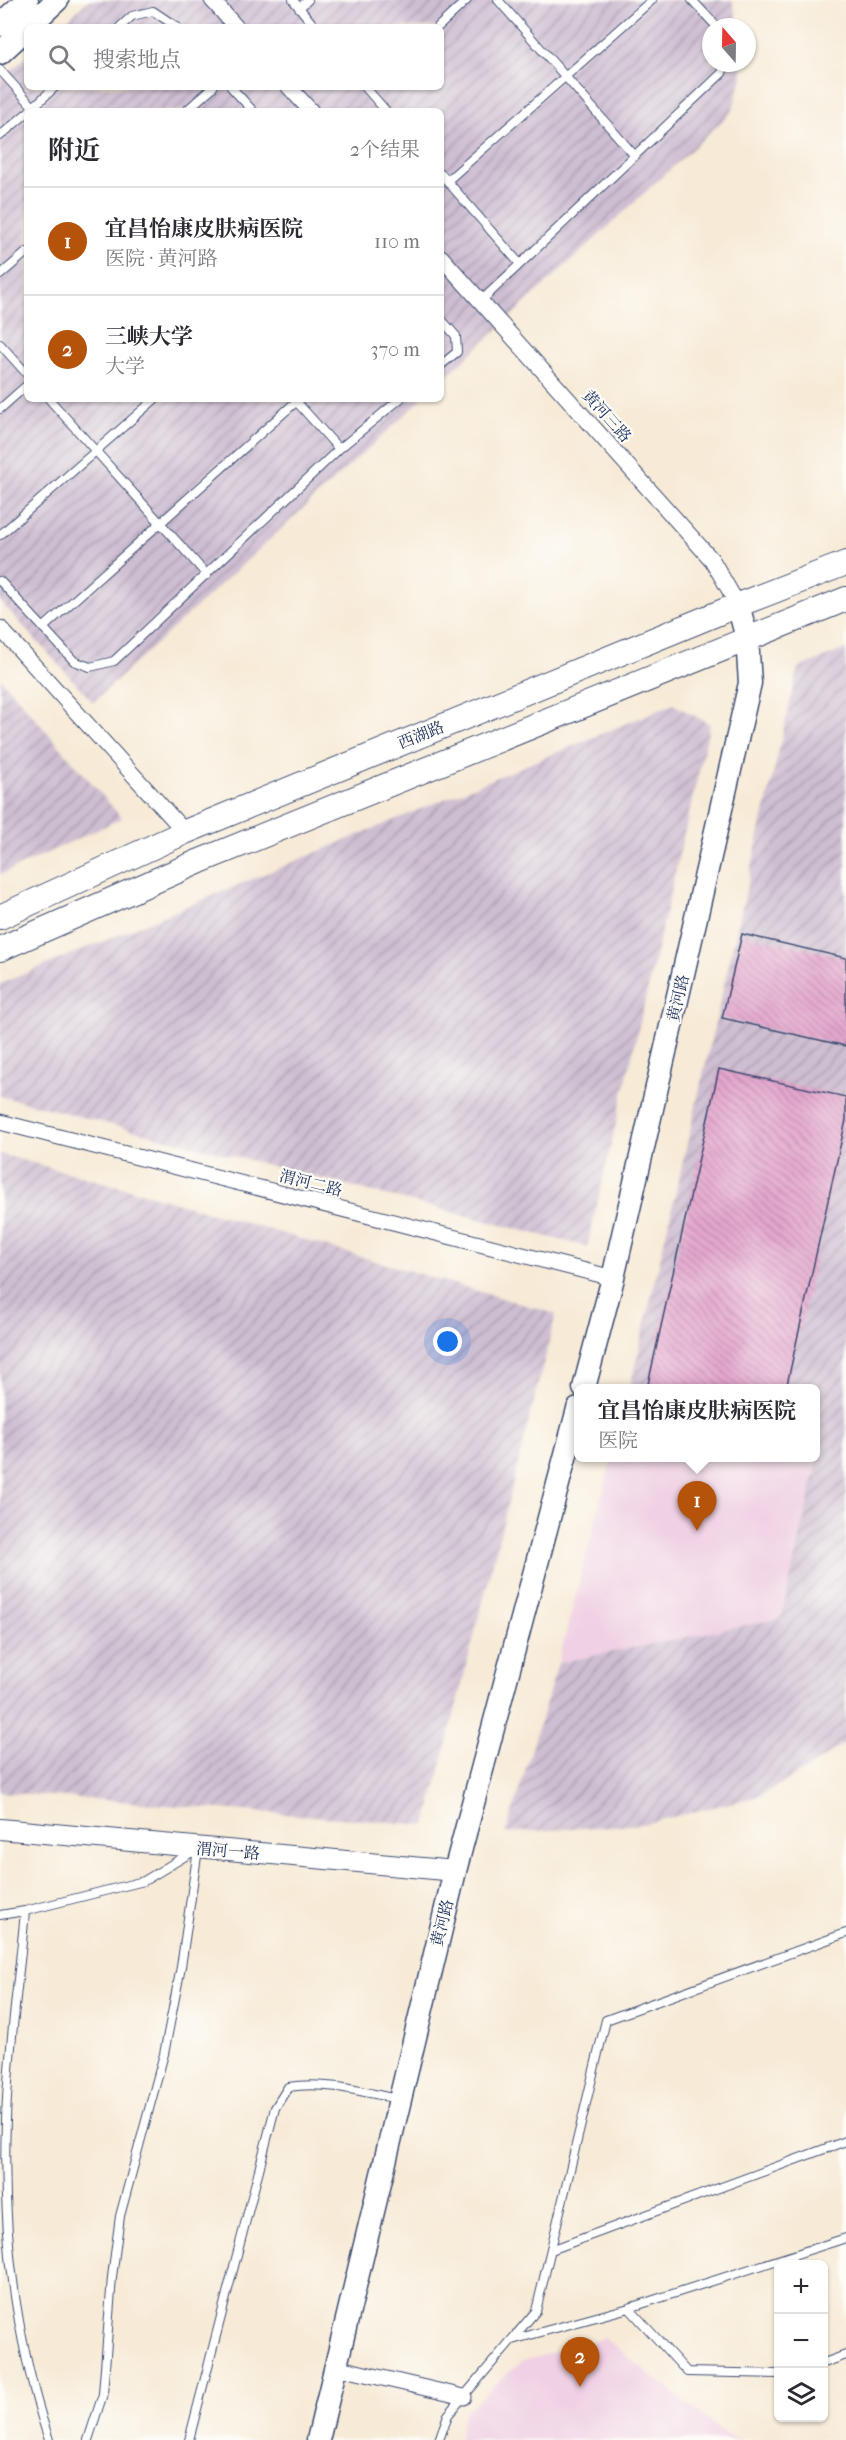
<!DOCTYPE html>
<html lang="zh">
<meta charset="utf-8">
<style>
body{margin:0;font-family:"IM FELL French Canon","Noto Serif SC",serif;background:#f7f7f7;color:#2b2b33}
.controls{position:absolute;right:18px;bottom:18px;display:grid;overflow:hidden;border-radius:9px;box-shadow:0 2px 4px #0004}
.controls button{width:54px;height:54px;display:grid;place-items:center;padding:0;border:0;border-bottom:2px solid #e1e1e2;background:#fff;color:#2b2b33;font:30px sans-serif}
.compass{position:absolute;left:702px;top:18px;width:54px;height:54px;border-radius:50%;background:#fff;box-shadow:0 2px 4px #0004;rotate:340deg}
.you{position:absolute;left:448px;top:1342px;width:21px;height:21px;margin:-15px;border:4px solid #fff;border-radius:50%;background:#1a73e8;box-shadow:0 0 0 9px #1a73e833}
.badge{display:grid;place-items:center;width:39px;height:39px;border-radius:50%;background:#b45309;color:#fff;font-size:20px;font-weight:700}
.pin{position:absolute;translate:-50% -50px;filter:drop-shadow(0 2px 3px #0008)}
.pin::after{content:'';position:absolute;top:32px;width:21px;height:18px;background:inherit;clip-path:polygon(0 0,100% 0,50% 100%)}
.popup{position:absolute;left:574px;top:1384px;width:246px;height:78px;box-sizing:border-box;display:grid;place-content:center;border-radius:9px;background:#fff;filter:drop-shadow(0 2px 4px #0005);font-size:20px;white-space:nowrap;color:#7c7c81}
.popup b{font-size:22px;color:#2b2b33}
.popup::after{content:'';position:absolute;left:50%;top:100%;margin-left:-12px;border:12px solid transparent;border-top-color:#fff}
.list{margin:0;padding:0;list-style:none}
h2{display:flex;justify-content:space-between;align-items:center;height:78px;margin:0;padding:0 24px;font-size:26px}
h2 small{font-size:20px;font-weight:400;color:#7c7c81}
.list li{display:grid;grid-template-columns:39px 1fr auto;gap:18px;align-items:center;box-sizing:border-box;height:108px;padding:0 24px;border-top:2px solid #e1e1e2}
.list b{display:block;font-size:22px;white-space:nowrap}
.list p{margin:0;font-size:20px;white-space:nowrap;color:#7c7c81}
.list em{font-size:20px;font-style:normal;color:#7c7c81}
.icon{flex:none;width:33px;height:33px;fill:none;stroke:currentColor;stroke-width:2;stroke-linecap:round;stroke-linejoin:round}
.map{position:relative;flex:none;width:846px;height:2440px;overflow:hidden}
.search{position:absolute;background:#fff;box-shadow:0 2px 4px #0004;left:24px;top:24px;width:420px;height:66px;display:flex;align-items:center;gap:15px;box-sizing:border-box;padding:0 21px;border-radius:9px;color:#7c7c81;font-size:22px}
.panel{position:absolute;background:#fff;box-shadow:0 2px 4px #0004;left:24px;top:108px;width:420px;height:294px;border-radius:9px}
.map>svg:first-child{display:block}
</style>
<div class="map">
<svg width="846" height="2440" viewBox="0 0 846 2440">
<defs>
<pattern id="industrial-furrows" width="10" height="10" patternUnits="userSpaceOnUse" patternTransform="scale(1.5)"><rect width="10" height="10" fill="#cebed1"/><path d="M-1 1l2-2M0 10L10 0M9 11l2-2" fill="none" stroke="#a69bad"/></pattern>
<pattern id="building-back-hatch" width="6" height="6" patternUnits="userSpaceOnUse" patternTransform="scale(1.5)"><rect width="6" height="6" fill="#e5a7ce"/><path d="M-1 5l2 2M0 0l6 6M5-1l2 2" fill="none" stroke="#b988aa"/></pattern>
</defs>
<rect width="100%" height="100%" fill="#fdfcf7"/>
<filter id="ink" filterUnits="userSpaceOnUse"><feTurbulence type="fractalNoise" baseFrequency=".0167" numOctaves="2"/><feDisplacementMap in="SourceGraphic" scale="12" xChannelSelector="R" yChannelSelector="G"/><feConvolveMatrix kernelMatrix="1 2 1 2 8 2 1 2 1" color-interpolation-filters="sRGB"/></filter>
<filter id="wash" filterUnits="userSpaceOnUse"><feTurbulence type="fractalNoise" baseFrequency=".008" numOctaves="4" result="noise"/><feDisplacementMap in="SourceGraphic" scale="24" xChannelSelector="R" yChannelSelector="G"/><feGaussianBlur stdDeviation="1.35" result="paint"/><feColorMatrix in="noise" values="0 0 0 0 0 0 0 0 0 0 0 0 0 0 0 0 0 1.4 0 .05"/><feComposite in="paint" operator="in"/></filter>
<g filter="url(#wash)">
<rect width="100%" height="100%" fill="#f7ead6"/>
<path fill="#f0d0e4" d="M816 1441 823 1443 781 1619 558 1663 612 1458H816Z
M604 2338 728 2436 744 2440H459L464 2413 521 2362Z"/>
<path fill="url(#industrial-furrows)" d="M89 0H732L739 27H711V63H741L742 77 732 112 441 381V111H27V399H422L93 702 0 601V80L27 56V87H441V27H59Z
M846 649V1742L804 1771 759 1796 643 1824 506 1833 558 1663 781 1618 822 1443 816 1441V1388H630L798 668Z
M0 678 122 818 0 875Z
M673 704 710 724 587 1247 0 1096V984Z
M0 1154 151 1195 556 1314 426 1825 0 1792Z"/>
<g id="blocks">
<path fill="url(#building-back-hatch)" d="M742 934 846 958V1046L722 1018Z
M719 1069 846 1097V1120L786 1389H670L648 1384Z"/>
</g>
</g>
<g filter="url(#ink)">
<use href="#blocks" fill-opacity="0" stroke="#3c4b70" stroke-width="1.5"/>
<g fill="none" stroke-linecap="round" stroke-linejoin="round">
<defs>
<path id="service" d="M293 0 315 27
M498 0 635 156
M692 0 717 27
M299 8 308 0
M120 27 132 16 153 11 177 27
M438 27 467 0
M0 70 37 111
M231 87 253 111
M365 87 386 111
M30 110 55 87
M186 111 213 87
M0 136 27 113
M441 174 520 264
M447 181 652 0
M0 275 27 252
M481 301 722 73 725 63
M441 319 456 336 457 352 441 365
M0 344 27 374
M49 399 207 575
M294 399 339 449
M0 409 27 385
M0 535 155 399
M0 581 74 661 90 667 114 661 339 449 400 399
M43 628 299 399
M25 1911C19 1980 8 2051 6 2120 2 2227 15 2338 49 2440
M0 1915 25 1911 144 1881 192 1852
M551 2250 846 2141
M629 2308 687 2372 778 2374
M512 2340 629 2308 846 2238
M824 2363 846 2355
M88 2440 103 2394 112 2277 120 2216 164 2054 181 1967 198 1849
M189 2440 275 2108 288 2087C325 2081 360 2091 397 2099
M439 2440 448 2415 536 2311 606 2020 846 1933"/>
<path id="minor" d="M212 0 236 27
M289 87 311 111
M441 257 712 560 738 605
M0 628 185 832
M0 1122 613 1278
M335 2367 464 2397"/>
<path id="tertiary" d="M0 1829 455 1871"/>
<path id="secondary" d="M0 25 27 0
M28 27 57 0
M0 53 27 28
M584 1388 613 1278 750 683 747 638 738 605
M318 2440 455 1871 578 1409"/>
<path id="primary" d="M0 917 185 832 738 605 846 563
M0 949 200 861 846 599"/>
</defs>
<use href="#service" stroke="#3c4b70" stroke-width="10"/>
<use href="#minor" stroke="#3c4b70" stroke-width="17"/>
<use href="#tertiary" stroke="#3c4b70" stroke-width="22"/>
<use href="#secondary" stroke="#3c4b70" stroke-width="25"/>
<use href="#primary" stroke="#3c4b70" stroke-width="26"/>
<use href="#service" stroke="#fff" stroke-width="8"/>
<use href="#minor" stroke="#fff" stroke-width="15"/>
<use href="#tertiary" stroke="#fff" stroke-width="20"/>
<use href="#secondary" stroke="#fff" stroke-width="22"/>
<use href="#primary" stroke="#fff" stroke-width="24"/>
</g>
</g>
<g text-anchor="middle" dominant-baseline="central" stroke-width="4.5" stroke-linejoin="round" paint-order="stroke">
<g font-size="16" fill="#1b2f5e" stroke="#fdfcf7">
<text transform="translate(607 416) rotate(48)">黄河三路</text>
<text transform="translate(421 735) rotate(-22)">西湖路</text>
<text transform="translate(678 998) rotate(-77)">黄河路</text>
<text transform="translate(311 1183) rotate(14)">渭河二路</text>
<text transform="translate(228 1851) rotate(5)">渭河一路</text>
<text transform="translate(442 1923) rotate(-76)">黄河路</text>
</g>
</g>
</svg>
<div class="controls">
<button>+</button>
<button>−</button>
<button><svg class="icon" aria-label="layers" viewBox="0 0 24 24"><path d="M12 4l9 5-9 5-9-5zM3 14l9 5 9-5"/></svg></button>
</div>
<svg class="compass" viewBox="-18 -18 36 36"><path d="M0-13l5 13h-10z" fill="#e53935"/><path d="M0 13l5-13h-10z" fill="#7c7c81"/></svg>
<div class="you"></div>
<div class="pin badge" style="left:697px;top:1531px">1</div>
<div class="popup"><b>宜昌怡康皮肤病医院</b>医院</div>
<div class="pin badge" style="left:580px;top:2387px">2</div>
<div class="search"><svg class="icon" aria-label="search" viewBox="0 0 24 24"><circle cx="10" cy="10" r="6"/><path d="M15 15l6 6"/></svg>搜索地点</div>
<section class="panel">
<h2>附近<small>2个结果</small></h2>
<ul class="list">
<li><span class="badge">1</span><div><b>宜昌怡康皮肤病医院</b><p>医院 · 黄河路</p></div><em>110 m</em></li>
<li><span class="badge">2</span><div><b>三峡大学</b><p>大学</p></div><em>370 m</em></li>
</ul>
</section>
</div>
